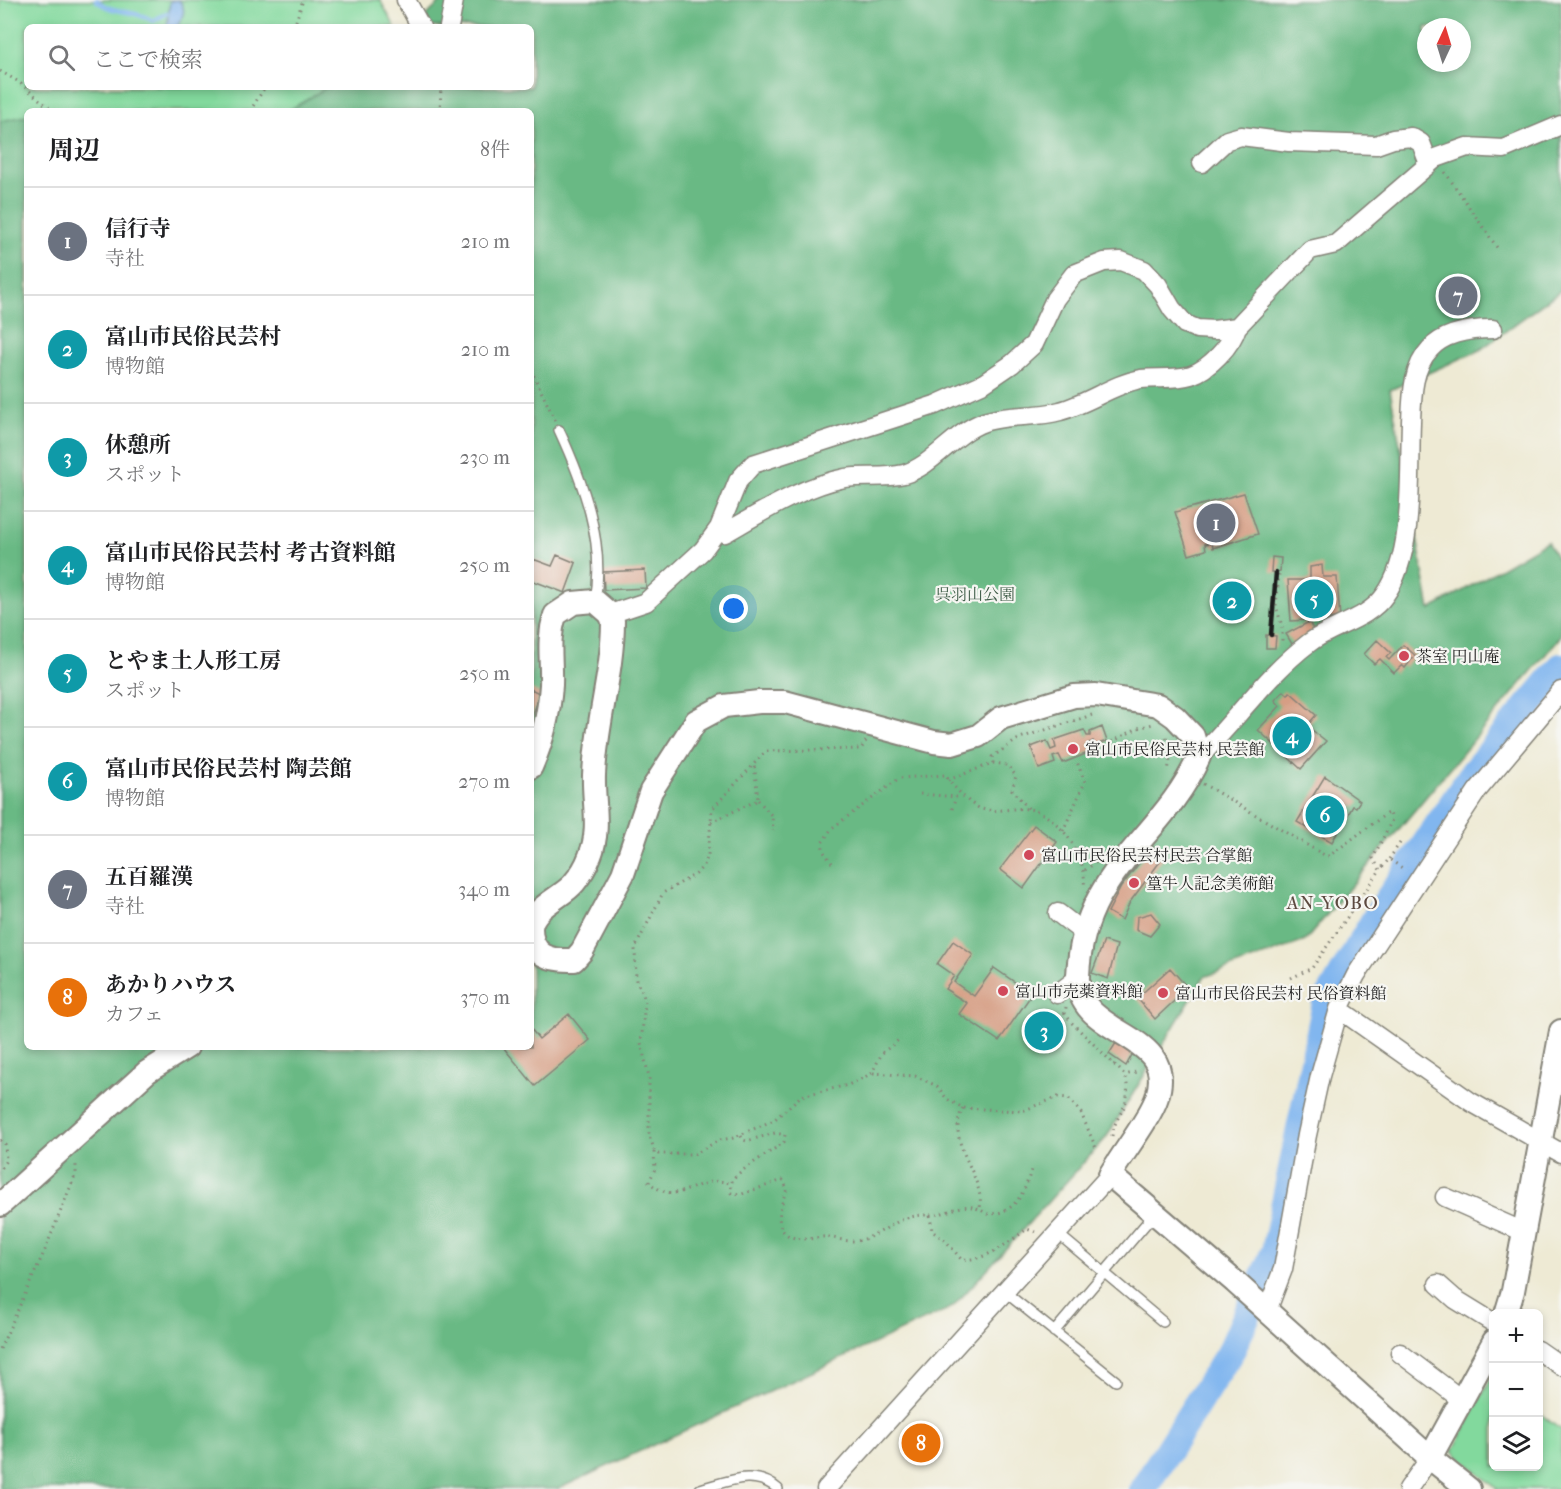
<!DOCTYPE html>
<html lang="ja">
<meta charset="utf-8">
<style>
body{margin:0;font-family:"IM FELL French Canon","Noto Serif JP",serif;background:#f2f2f2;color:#202124}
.controls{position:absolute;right:18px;bottom:18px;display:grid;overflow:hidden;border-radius:9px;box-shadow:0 3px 9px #0003}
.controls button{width:54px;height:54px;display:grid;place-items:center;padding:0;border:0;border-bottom:2px solid #e0e0e0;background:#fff;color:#202124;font:30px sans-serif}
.compass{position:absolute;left:1417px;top:18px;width:54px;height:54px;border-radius:50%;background:#fff;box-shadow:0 3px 9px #0003;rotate:4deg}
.you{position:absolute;left:734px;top:609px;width:21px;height:21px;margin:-15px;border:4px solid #fff;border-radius:50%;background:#1a73e8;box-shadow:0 0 0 9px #1a73e833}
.badge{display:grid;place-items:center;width:39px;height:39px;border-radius:50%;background:#d1495b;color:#fff;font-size:20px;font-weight:700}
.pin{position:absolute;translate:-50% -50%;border:3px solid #fff;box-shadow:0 2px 6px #0006}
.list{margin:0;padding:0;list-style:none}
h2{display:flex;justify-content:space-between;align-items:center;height:78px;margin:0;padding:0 24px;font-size:26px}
h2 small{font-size:20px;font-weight:400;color:#757577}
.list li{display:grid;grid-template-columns:39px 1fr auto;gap:18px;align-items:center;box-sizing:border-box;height:108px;padding:0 24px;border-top:2px solid #e0e0e0}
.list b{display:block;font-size:22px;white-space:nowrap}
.list p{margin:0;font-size:20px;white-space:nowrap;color:#757577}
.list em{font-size:20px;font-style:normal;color:#757577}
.icon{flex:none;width:33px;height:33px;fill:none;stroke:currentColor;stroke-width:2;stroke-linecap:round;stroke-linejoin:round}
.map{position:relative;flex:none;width:1561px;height:1489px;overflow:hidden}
.search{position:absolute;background:#fff;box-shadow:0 3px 9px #0003;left:24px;top:24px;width:510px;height:66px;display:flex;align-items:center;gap:15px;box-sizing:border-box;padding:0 21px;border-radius:9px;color:#757577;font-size:22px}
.panel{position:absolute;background:#fff;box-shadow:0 3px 9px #0003;left:24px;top:108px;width:510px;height:942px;border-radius:9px}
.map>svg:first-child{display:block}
</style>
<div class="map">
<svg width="1561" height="1489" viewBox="0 0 1561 1489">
<rect width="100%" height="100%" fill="#f6f6f2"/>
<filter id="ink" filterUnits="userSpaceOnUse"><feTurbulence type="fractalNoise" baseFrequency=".0167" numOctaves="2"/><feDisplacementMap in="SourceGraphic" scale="12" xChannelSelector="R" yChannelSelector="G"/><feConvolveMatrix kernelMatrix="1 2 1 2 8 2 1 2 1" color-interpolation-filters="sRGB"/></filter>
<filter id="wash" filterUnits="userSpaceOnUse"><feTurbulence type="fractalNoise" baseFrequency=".008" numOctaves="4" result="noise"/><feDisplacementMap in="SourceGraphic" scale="24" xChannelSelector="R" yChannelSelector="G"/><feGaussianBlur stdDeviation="1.35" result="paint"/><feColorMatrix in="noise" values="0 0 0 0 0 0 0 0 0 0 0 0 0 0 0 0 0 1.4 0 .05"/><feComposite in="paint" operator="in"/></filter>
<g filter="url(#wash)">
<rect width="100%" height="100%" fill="#eeead4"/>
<path fill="#82d99d" stroke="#4f7a5c" stroke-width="1.5" d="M0 0H380L395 27H27V87H372L333 111H27V145L0 149Z
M1491 1378 1494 1380V1466H1538L1539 1413 1561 1430V1489H1497L1453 1451Z"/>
<path fill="#69b984" stroke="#426a50" stroke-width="1.5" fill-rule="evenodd" d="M443 0H1561V290L1480 350 1390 390 1430 610 1547 541 1561 566V636L1305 941 1204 977 1106 1138 953 1307 558 1489H0V121L27 116V1047H531V111H288L327 87H531V27H414ZM1426 27H1462V63H1426Z"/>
<path fill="#81b6ef" stroke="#4e6986" stroke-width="1.5" d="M179 0C188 11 182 17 177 27H167L170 1Z"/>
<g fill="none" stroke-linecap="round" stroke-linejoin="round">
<path stroke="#81b6ef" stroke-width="4.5" d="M96 0C113 15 135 9 153 21L167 13"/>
<path stroke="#81b6ef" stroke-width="28" d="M1143 1489 1232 1349 1275 1251 1326 1003 1375 919 1473 773 1561 667"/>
</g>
<g id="blocks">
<path fill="#d69e84" d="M1244 493 1258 534 1213 548 1212 543 1205 544 1206 550 1189 555 1175 512Z
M557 555 576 563 565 593 531 580 533 559 552 566Z
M1272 557 1281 558 1280 572H1271Z
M1322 565 1323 577H1337L1340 618 1291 621 1288 580H1310V567Z
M645 570 646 588 604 590 603 572Z
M1309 622 1314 631 1292 644 1286 634Z
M1266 635 1276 636 1275 648H1266Z
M1377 640 1391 653 1386 657 1389 660 1403 645 1415 655 1405 668 1402 665 1394 673 1380 659 1374 664 1364 654Z
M531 689 541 694 531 718Z
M1284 691 1288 695 1290 692 1316 715 1307 726 1326 741 1301 769 1258 730 1280 706 1275 700Z
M1102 727 1107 741 1095 745 1093 741 1089 743 1093 751 1063 763 1059 755 1053 757 1055 763 1039 769 1031 747 1047 741 1051 750 1056 748 1054 740 1084 730 1087 736H1090V732Z
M1325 776 1360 801 1356 807 1353 806 1332 842 1297 822Z
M1034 825 1057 842 1024 888 1000 869Z
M1152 846 1165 855 1130 902 1122 920 1108 912 1121 887Z
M1151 913 1160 924 1150 936 1136 930 1137 917Z
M953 941 973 955 954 982 974 996 994 968 1032 994 999 1041 959 1014 967 1003 945 989 954 976 937 964Z
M1104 941 1117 945 1108 979 1092 973Z
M1170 968 1188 988 1155 1019 1137 998Z
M569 1014 590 1040 535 1086 503 1047H531V1029L539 1039Z
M1048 1014 1061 1028 1040 1048 1028 1035Z
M1116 1043 1133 1053 1126 1066 1109 1054Z"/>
</g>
</g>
<g filter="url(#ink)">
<use href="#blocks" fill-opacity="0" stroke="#858378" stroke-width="1.5"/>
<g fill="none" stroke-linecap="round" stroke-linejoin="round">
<defs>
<path id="service" d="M559 430C583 482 606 543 595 601
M1057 1233 1163 1322
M1005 1292 1116 1381
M1054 1332 1155 1213
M700 1489C727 1482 754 1468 778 1489"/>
<path id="minor" d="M406 0 421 27
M449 27 454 0
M1202 163 1227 140 1241 136 1289 142 1376 145 1393 139 1411 137 1421 143 1429 164
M719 528 725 533C762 512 803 486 845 478 864 475 884 479 904 474 933 466 953 433 984 422 1007 414 1036 418 1060 411 1088 404 1113 384 1141 379 1157 377 1175 380 1191 375 1209 369 1232 345 1237 327
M610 614 646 602 703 550 719 528 738 481 753 464 935 405 984 383 1012 364 1034 344 1055 299 1074 274 1104 262 1121 261 1144 270 1158 285 1172 309 1185 324 1197 329 1214 330 1237 327 1310 250 1336 244 1436 158 1467 147 1504 149 1561 125
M1199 757C1236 720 1267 675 1309 643 1332 625 1368 620 1385 595 1415 554 1409 472 1411 422 1412 397 1412 368 1430 349 1445 332 1473 329 1493 329
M1058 913 1084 933
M1057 994 1078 978
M1339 1009 1471 1102 1561 1153
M1445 1197 1524 1232
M1438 1284 1455 1299 1494 1323
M1267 1311 1283 1269 1307 1135 1320 1076 1339 1009 1356 975 1477 791 1561 691
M1538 1350 1561 1366
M1400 1353 1462 1400
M826 1489 1110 1175
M1408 1489 1430 1458"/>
<path id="tertiary" d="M531 767C543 740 549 714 551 685 552 659 547 641 555 615L573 603 595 601 610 614 613 621C613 673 596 723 594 775 593 802 601 829 590 856 587 864 580 876 574 883 563 897 532 907 531 928 531 956 550 961 574 960L582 951 623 874 651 791 696 721 724 706 759 702H785L934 742 952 744 978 736 1001 718 1074 696 1096 695 1158 705 1175 717 1193 736 1199 757C1162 840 1082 870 1078 976 1075 1039 1179 1029 1157 1097 1151 1117 1122 1154 1110 1175L1235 1282 1430 1458 1469 1489
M0 1205 147 1072 187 1047
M1506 1314 1513 1291 1561 1031
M1430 1458 1494 1341"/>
</defs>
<use href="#service" stroke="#858378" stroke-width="12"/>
<use href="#minor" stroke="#858378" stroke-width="21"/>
<use href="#tertiary" stroke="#858378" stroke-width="26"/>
<path stroke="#858378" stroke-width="3" stroke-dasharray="1.5 4.5" stroke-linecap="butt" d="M294 27 303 0
M0 71 19 82 53 111
M250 111 265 87
M440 111 441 87
M1445 172 1498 249
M531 370 555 420
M1279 574 1276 606 1282 626V645
M1166 737 1171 754 1168 771
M866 741 861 749 766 751 712 809 708 855 705 864 696 874 663 893 635 948 636 981 643 993 645 1003 641 1043 649 1077V1133L654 1150 658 1154H695L719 1140 733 1138 774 1120 801 1096 848 1085 863 1078 872 1073 882 1053 901 1038
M1112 742 1138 728 1153 724
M993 763 992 757 1020 738 1092 715
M948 780 993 763 1007 765 1016 776 1012 790 1029 809
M1203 784 1326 856H1329L1386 814 1390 813 1392 820 1373 858 1380 870 1389 859 1405 870
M920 794 957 797
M758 800 772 816 773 831
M952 809 956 797
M711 822 758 800 754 763
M1063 831 1085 782 1077 762
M1389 859 1402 840
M832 863 824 852 822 843 832 828 900 778 945 775C953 786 970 806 982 809 997 813 1014 807 1029 809 1059 814 1088 858 1084 886
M1085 870 1101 859
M1291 978 1312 968 1380 870
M1066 1007 1065 1013 1071 1022 1125 1075 1140 1071
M1054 1021 1065 1013
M1114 1065 1117 1060
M873 1073 915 1076 937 1086 947 1099 963 1108 1022 1111 1058 1097 1068 1098 1081 1113 1096 1148
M963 1108C944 1144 985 1174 980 1209
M741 1136 743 1140 747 1141 775 1133 785 1135 784 1142C774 1150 737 1172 733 1179 731 1183 731 1188 731 1193L742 1194 783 1180 787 1189C778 1211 770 1239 806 1239 814 1239 821 1236 829 1237 839 1239 850 1243 861 1240 889 1232 896 1214 930 1215L932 1231 946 1241 961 1259C986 1262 1007 1243 1027 1229L1035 1232
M1112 1136C1115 1112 1134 1108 1125 1075
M0 1140 5 1144 6 1160 0 1171
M654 1152 655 1169 649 1182C681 1211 698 1171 732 1184
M930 1215C954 1214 963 1197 987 1214 1016 1215 1026 1190 1032 1166
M0 1349 45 1250 76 1173V1162"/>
<use href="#service" stroke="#fff" stroke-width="9"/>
<use href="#minor" stroke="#fff" stroke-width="18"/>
<use href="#tertiary" stroke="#fff" stroke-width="22"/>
<path stroke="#1c1c1c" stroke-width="4.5" d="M1271 635 1276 572"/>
</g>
</g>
<g fill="#d1495b" stroke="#f6f6f2" stroke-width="2">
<circle cx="1404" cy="656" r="6"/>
<circle cx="1073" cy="749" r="6"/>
<circle cx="1029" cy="855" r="6"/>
<circle cx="1134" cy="883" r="6"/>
<circle cx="1003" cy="991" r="6"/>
<circle cx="1163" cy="993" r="6"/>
</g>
<g text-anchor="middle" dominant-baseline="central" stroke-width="4.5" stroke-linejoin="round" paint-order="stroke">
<g font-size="16" fill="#405e49" stroke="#f6f6f2">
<text x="975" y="594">呉羽山公園</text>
</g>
<g font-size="16" fill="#1c1c1c" stroke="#f6f6f2" text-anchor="start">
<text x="1416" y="656">茶室 円山庵</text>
<text x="1085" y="749">富山市民俗民芸村 民芸館</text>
<text x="1041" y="855">富山市民俗民芸村民芸 合掌館</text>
<text x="1146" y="883">篁牛人記念美術館</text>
<text x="1015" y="991">富山市売薬資料館</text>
<text x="1175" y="993">富山市民俗民芸村 民俗資料館</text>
</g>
<g font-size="18" letter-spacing="1.5" fill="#5d4a40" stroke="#f6f6f2">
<text x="1333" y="903">AN-YOBO</text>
</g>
</g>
</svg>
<div class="controls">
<button>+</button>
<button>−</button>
<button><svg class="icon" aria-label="layers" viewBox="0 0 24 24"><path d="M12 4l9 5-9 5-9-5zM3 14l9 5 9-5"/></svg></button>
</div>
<svg class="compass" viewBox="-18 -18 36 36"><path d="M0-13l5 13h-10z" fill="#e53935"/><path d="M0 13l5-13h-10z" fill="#757577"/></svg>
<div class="you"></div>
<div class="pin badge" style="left:1216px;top:523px;background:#6b7280">1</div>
<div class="pin badge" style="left:1232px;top:601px;background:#0f9aa8">2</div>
<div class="pin badge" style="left:1044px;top:1031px;background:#0f9aa8">3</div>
<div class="pin badge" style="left:1292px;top:736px;background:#0f9aa8">4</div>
<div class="pin badge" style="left:1314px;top:599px;background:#0f9aa8">5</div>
<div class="pin badge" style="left:1325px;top:815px;background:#0f9aa8">6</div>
<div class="pin badge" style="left:1458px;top:296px;background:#6b7280">7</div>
<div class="pin badge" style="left:921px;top:1443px;background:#e8710a">8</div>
<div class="search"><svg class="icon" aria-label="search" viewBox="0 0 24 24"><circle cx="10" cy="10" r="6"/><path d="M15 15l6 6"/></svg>ここで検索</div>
<section class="panel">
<h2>周辺<small>8件</small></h2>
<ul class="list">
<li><span class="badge" style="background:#6b7280">1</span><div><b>信行寺</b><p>寺社</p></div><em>210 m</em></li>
<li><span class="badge" style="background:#0f9aa8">2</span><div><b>富山市民俗民芸村</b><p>博物館</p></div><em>210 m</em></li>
<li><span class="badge" style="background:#0f9aa8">3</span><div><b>休憩所</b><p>スポット</p></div><em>230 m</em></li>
<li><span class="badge" style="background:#0f9aa8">4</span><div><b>富山市民俗民芸村 考古資料館</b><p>博物館</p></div><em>250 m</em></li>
<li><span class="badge" style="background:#0f9aa8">5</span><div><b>とやま土人形工房</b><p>スポット</p></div><em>250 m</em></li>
<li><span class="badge" style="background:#0f9aa8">6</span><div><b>富山市民俗民芸村 陶芸館</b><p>博物館</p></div><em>270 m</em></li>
<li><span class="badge" style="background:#6b7280">7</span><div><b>五百羅漢</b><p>寺社</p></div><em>340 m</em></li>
<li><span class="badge" style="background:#e8710a">8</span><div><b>あかりハウス</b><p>カフェ</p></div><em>370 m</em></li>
</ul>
</section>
</div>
